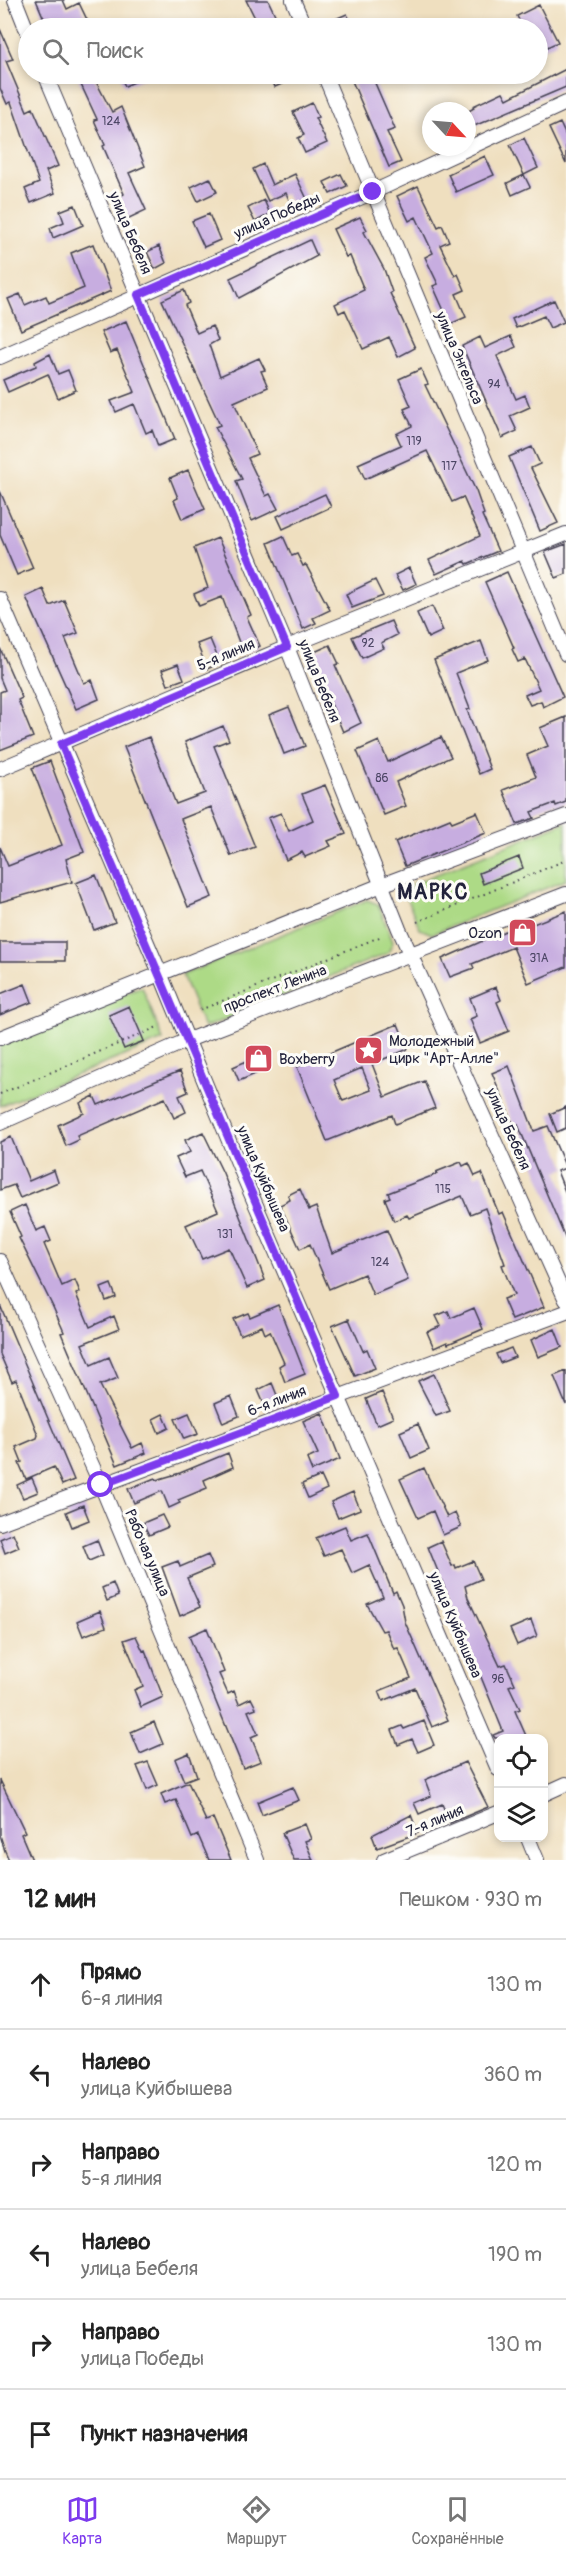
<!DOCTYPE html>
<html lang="ru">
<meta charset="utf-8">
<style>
body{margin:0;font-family:Pangolin,sans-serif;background:#f6f6f6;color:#222}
.controls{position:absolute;right:18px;bottom:18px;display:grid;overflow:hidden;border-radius:12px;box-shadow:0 3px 9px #0003}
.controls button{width:54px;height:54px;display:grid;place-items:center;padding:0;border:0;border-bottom:2px solid #e0e0e0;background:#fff;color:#222;font:30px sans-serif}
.compass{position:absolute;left:422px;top:102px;width:54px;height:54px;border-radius:50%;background:#fff;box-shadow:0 3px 9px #0003;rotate:116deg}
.stop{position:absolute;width:18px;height:18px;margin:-14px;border:4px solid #7c3aed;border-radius:50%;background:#fff}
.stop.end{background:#7c3aed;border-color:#fff;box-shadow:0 2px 6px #0008}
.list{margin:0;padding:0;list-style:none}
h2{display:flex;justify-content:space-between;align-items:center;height:78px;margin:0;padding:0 24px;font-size:26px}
h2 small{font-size:20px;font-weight:400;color:#767676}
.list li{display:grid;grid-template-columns:39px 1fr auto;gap:18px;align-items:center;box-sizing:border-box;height:90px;padding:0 24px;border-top:2px solid #e0e0e0}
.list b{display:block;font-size:22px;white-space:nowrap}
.list p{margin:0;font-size:20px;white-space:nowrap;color:#767676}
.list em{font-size:20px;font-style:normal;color:#767676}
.icon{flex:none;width:33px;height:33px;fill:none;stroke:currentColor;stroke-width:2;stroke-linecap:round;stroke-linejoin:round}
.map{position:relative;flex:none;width:566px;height:1860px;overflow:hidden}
.search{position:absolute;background:#fff;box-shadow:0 3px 9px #0003;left:18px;right:18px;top:18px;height:66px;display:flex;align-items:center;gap:15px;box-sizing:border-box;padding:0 21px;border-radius:33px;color:#767676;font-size:22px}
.sheet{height:618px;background:#fff}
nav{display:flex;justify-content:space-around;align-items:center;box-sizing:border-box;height:84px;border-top:2px solid #e0e0e0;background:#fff;font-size:16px;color:#767676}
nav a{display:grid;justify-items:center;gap:3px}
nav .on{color:#7c3aed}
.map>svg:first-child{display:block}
</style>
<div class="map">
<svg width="566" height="1860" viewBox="0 0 566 1860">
<rect width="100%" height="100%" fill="#fdfcf7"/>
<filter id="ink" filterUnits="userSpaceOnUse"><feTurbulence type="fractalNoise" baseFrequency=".0167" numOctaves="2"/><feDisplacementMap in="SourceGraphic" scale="12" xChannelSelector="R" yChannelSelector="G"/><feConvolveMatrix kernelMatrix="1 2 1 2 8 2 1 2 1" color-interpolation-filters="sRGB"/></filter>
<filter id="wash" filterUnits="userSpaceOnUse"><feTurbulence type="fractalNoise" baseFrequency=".008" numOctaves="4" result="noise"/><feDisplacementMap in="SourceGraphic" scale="24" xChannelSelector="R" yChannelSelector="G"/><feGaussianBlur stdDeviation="1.35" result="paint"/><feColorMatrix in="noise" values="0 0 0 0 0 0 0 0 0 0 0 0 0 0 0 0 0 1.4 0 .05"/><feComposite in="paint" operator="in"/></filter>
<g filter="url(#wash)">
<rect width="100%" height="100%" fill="#efdfbf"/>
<path fill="#adda86" stroke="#687e60" stroke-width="1.5" d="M566 822V880L432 934 420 929 406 896 412 884Z
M367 900 378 904 393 942 388 953 204 1028 182 975Z
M142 987 163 1040 0 1106V1044Z"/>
<g id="blocks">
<path fill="#c7ade0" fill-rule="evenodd" d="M36 0H63L67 9 79 3 91 28H70L67 22 48 28Z
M246 0H268L278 21 260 28Z
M539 5 558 42 543 49 537 28H523L517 16Z
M347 14 354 28H314Z
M0 29 13 59 6 61 27 111 33 108 58 166 46 171 55 193 31 203 25 189 39 183 11 102 7 104 0 88Z
M566 69V87L467 129V112L474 108 473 106 503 92 507 99Z
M76 74H92L112 112 121 107 145 166 129 173 146 210 127 219 117 198 124 194 103 146 105 145 94 120 97 119Z
M119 74H153L125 86Z
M269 74H304L275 87Z
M349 74H371L395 129 387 132 401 162 389 167Z
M312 103 318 117 315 118 327 143 305 153 298 138 304 135 293 112Z
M560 123 566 136V164L549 128Z
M524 138 538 168 524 175 510 145Z
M485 156 494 175 456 192 448 174Z
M263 164 272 185 295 174 307 199 292 207 286 193 268 201 253 169Z
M341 174 347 186 330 194 324 182Z
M524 175 530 187 512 195 507 183Z
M210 178 217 192 198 201 191 187Z
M418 186 438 227 442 225 449 241 440 245 455 276 458 274 465 290 456 294 466 317 450 324 433 286 438 284 425 257 433 253 416 217 409 221 397 196Z
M264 200 270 214 255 222 248 208Z
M75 205 83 225 53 238 50 228 64 222 60 211Z
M209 214 220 240 204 247 192 221Z
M360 217 367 230 364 232 384 269 392 292 390 293 415 348 398 357 389 337 363 349 345 310 339 313 335 304 364 290 350 256 346 257 333 229Z
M310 240 317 256 239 298 230 278Z
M93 244 111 291 21 330 8 299 20 294 25 305 46 296 49 303 84 288 71 253Z
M159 246 166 263 155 269 147 252Z
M184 290 189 303 185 305 197 333 212 326 218 340 209 345 220 376 259 358 265 370 261 371 268 387 234 402 257 454 248 458 266 496 270 494 278 509 252 521 236 481 242 479 215 427 220 425 162 300Z
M554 300 564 322 550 328 544 316 516 328 512 319Z
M126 321 175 439 158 446 152 430 146 433 134 404 116 412 111 401 135 392 117 350 110 353 101 332Z
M511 336 516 347 497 356 516 399 525 395 530 407 510 416 517 431 502 438 462 346 480 337 485 348Z
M50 354 58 374 68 370 76 390 58 398 48 374 8 392 3 380 36 366 35 362Z
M421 369 428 384 425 385 476 491 484 514 482 515 498 551 467 564 465 561 436 574 429 560 480 536 463 497 452 502 427 451 365 479 358 464 401 445 396 434 412 426 404 409 411 406 399 379Z
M532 447 540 464 531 468 558 523 540 531 509 457Z
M188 470 205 509 182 519 174 500 178 498 170 478Z
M0 491 33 568 17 575 0 535Z
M325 494 331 507 283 529 277 516Z
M283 536 292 556 297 554 303 566 306 565 330 610 313 618 316 623 303 629 268 543Z
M218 538 251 615 247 617 260 646 243 653 222 597 199 606 194 594 208 588 194 548Z
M566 544V574L556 578 545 552Z
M409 568 416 584 403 590 395 575Z
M507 572 563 697 543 707 541 701 530 705 525 695 539 689 525 659 518 662 512 649 514 648 485 582Z
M375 580 383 596 352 608 346 594Z
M43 589 50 606 64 600 78 633 65 638 84 683 92 680 99 699 76 709 26 597Z
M432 606 443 631 428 638 417 613Z
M391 621 397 635 381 643 384 648 362 658 352 637Z
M210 639 220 663 207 669 197 644Z
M481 641 488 660 456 673 470 709 467 710 490 769 479 774 434 660Z
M330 645 339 664 335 665 361 723 343 732 310 654Z
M0 648 22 698 18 700 33 737 0 750V692L5 690 0 678Z
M178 664 184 679 168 685 162 670Z
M289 707 305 746 284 754 269 715Z
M566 717V802L556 806 555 803 531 812 534 818 517 824 503 790 536 777 527 755 548 746 540 728Z
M223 726 229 740 214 746 255 847 231 856 211 807 181 819 212 897 188 907 124 747 149 737 176 804 205 793 185 742Z
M441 737 451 757 396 782 406 806 384 815 357 751 379 741 388 762Z
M50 761 84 852 66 859 72 882 0 902V847L8 866 62 845 32 768Z
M325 785 346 834 328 841 331 846 305 857 302 852 286 860 268 818 281 813 289 831 313 820 302 794Z
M477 812 486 833 405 866 395 842 450 819 452 822Z
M519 857 523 868 483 884 479 873Z
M96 875 115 922 94 930 76 883Z
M566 911V967L528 983 513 947 472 964 474 968 450 977 442 959 512 928 513 932Z
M0 942H65V961H0Z
M25 984 32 1002 0 1015V994Z
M496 987 501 1000 497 1002 509 1031 480 1043 470 1019 477 1016 470 998Z
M129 1006 144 1041 124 1049 109 1015Z
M398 1024 408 1049 372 1064 385 1097 424 1081 435 1108 395 1124 392 1115 327 1141 297 1067ZM362 1068 371 1090 343 1101 334 1080Z
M263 1054 269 1068 239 1081 233 1067Z
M509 1066 534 1131 548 1126 566 1168 557 1171 566 1194V1240L518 1125 514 1126 492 1073Z
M180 1071 188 1092 179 1096 186 1112 174 1118 165 1098 77 1136 79 1140 66 1146 58 1125 84 1113 80 1103 94 1096 98 1105Z
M566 1107V1128L557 1132 550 1114Z
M203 1132 223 1173 265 1280 247 1288 229 1248 202 1259 186 1225 218 1211 200 1171 185 1177 176 1158 190 1152 185 1140Z
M11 1137 29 1181 54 1170 58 1182 20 1198 14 1185 0 1190V1142Z
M461 1162 463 1166 469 1163 475 1176 482 1173 499 1214 503 1212 544 1307 512 1320 503 1299 514 1295 502 1265 505 1264 485 1208 470 1214 462 1196 409 1218 407 1215 394 1221 385 1199 390 1197 388 1193 437 1174 436 1172Z
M300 1189 309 1210 316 1207 332 1253 387 1230 408 1280 373 1295 364 1274 329 1289 310 1244 300 1249 280 1205 290 1200 288 1195Z
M25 1205 36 1231 45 1227 51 1241 44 1244 62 1286 75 1280 80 1292 76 1294 90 1327 114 1316 119 1329 82 1344 91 1365 109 1357 118 1378 100 1385 132 1448 142 1443 146 1453 117 1465 61 1333 64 1332 53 1307 19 1238 21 1237 10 1212Z
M111 1284 116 1297 106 1301 101 1288Z
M0 1305 74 1480 62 1485 54 1467 26 1479 19 1463 22 1462 16 1447 37 1438 38 1435 16 1380 12 1382 0 1354Z
M278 1305 305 1374 285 1382 279 1366 284 1363 270 1331 265 1334 262 1326 240 1335 233 1319 248 1313 250 1317Z
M474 1308 483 1329 448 1344 447 1342 434 1348 427 1332 441 1326 436 1316 448 1311 451 1318Z
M349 1319 363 1351 367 1349 375 1368 355 1376 332 1326Z
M555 1329 562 1347 538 1357 531 1340Z
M511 1348 515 1357 500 1363 496 1354Z
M566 1371V1405L554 1376Z
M434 1374 450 1411 436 1416 418 1381Z
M272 1383 281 1405 267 1411 258 1390Z
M382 1392 393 1418 377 1425 366 1399Z
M231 1396 239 1416 223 1423 215 1403Z
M189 1413 198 1434 184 1439 175 1419Z
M322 1413 340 1459 312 1471 307 1459 318 1454 303 1421Z
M163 1414 169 1428 159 1433 153 1419Z
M418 1424 429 1450 411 1458 400 1432Z
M228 1453 233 1467 204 1480 207 1488 178 1500 180 1503 169 1508 162 1491 134 1503 128 1489 155 1478 156 1480 180 1473Z
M424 1468 447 1517 455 1513 461 1527 443 1535 433 1511 418 1518 400 1479Z
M321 1476 327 1489 308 1498 302 1484Z
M32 1478 38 1492 23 1498 17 1485Z
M353 1492 360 1509 338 1518 331 1502Z
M83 1505 89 1520 72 1527 66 1512Z
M162 1515 168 1527 149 1535 143 1523Z
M345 1526 351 1540 368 1533 393 1593 396 1591 402 1605 405 1622 448 1720 432 1727 415 1688 383 1701 379 1691 411 1678 398 1648 394 1649 386 1630 382 1631 367 1604 383 1597 369 1565 352 1573 341 1549 324 1556 316 1538Z
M13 1533 19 1547 5 1553 0 1539Z
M97 1540 103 1555 89 1561 83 1546Z
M441 1541 452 1566 455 1565 456 1568 473 1561 481 1579 465 1586 468 1598 500 1666 506 1664 515 1684 509 1686 520 1709 515 1711 527 1738H495L493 1735 503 1731 428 1547Z
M208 1555 213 1567 187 1578 200 1607 180 1616 162 1567 178 1561 180 1567Z
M113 1583 118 1596 107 1601 102 1588Z
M100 1611 106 1627 83 1636 77 1621Z
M531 1620 537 1636 517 1645 510 1629Z
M207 1628 224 1672 219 1674 228 1694 234 1691 239 1704 251 1698 256 1708 248 1711 258 1734 251 1737 261 1761 243 1768 189 1636Z
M136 1636 143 1651 145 1650 163 1697 141 1707 134 1690 143 1686 124 1640Z
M424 1721 434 1745 418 1752 412 1739 398 1745 392 1730 402 1726 404 1729Z
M154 1722 163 1744 140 1754 131 1732Z
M189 1753 197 1776 184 1781 175 1759Z
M148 1762 158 1785 147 1790 137 1766Z
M465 1762 488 1807 450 1823 442 1804 419 1814 414 1803 431 1796 425 1780Z
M0 1780 25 1832 21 1834 32 1860H9L5 1851 0 1835Z
M188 1782 206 1821 213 1818 231 1860H209L198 1835 192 1838 176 1800 165 1804 161 1794Z
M293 1787 299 1800 262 1815 257 1802Z
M411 1815 418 1833 377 1848 372 1835Z
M305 1824 311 1839 305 1841 313 1860H294L282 1833Z"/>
</g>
</g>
<g filter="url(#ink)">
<use href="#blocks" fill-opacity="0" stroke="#413e4f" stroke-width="1.5"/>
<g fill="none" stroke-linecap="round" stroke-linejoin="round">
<defs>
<path id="minor" d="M15 0 28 33
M293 0 305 28
M45 74 287 647 399 929 566 1300
M324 74 566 654
M0 357 373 192 566 103
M0 599 160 973 243 1175 498 1769
M0 769 287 647 566 534
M0 1038 384 884 566 816
M0 1123 188 1040 566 894
M0 1261 101 1485 257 1860
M0 1523 566 1312
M544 1794 566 1784
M528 1838 537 1860
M384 1860 498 1813"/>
</defs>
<use href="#minor" stroke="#413e4f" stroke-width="16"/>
<path stroke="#413e4f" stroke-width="2" stroke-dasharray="1.5 4.5" stroke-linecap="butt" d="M417 922 566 860
M200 1010 382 936
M0 1094 160 1026"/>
<use href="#minor" stroke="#fff" stroke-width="14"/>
</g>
</g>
<g fill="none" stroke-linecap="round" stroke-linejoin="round" filter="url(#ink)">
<path stroke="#7c3aed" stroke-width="8" d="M101 1485 338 1396 61 744 287 647 138 295 373 192"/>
</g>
<defs>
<symbol id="shop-square" viewBox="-11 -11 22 22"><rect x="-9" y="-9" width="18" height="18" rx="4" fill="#d1495b" stroke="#fdfcf7"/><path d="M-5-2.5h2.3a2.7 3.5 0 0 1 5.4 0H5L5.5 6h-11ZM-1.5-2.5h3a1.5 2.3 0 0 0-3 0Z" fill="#fff"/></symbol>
<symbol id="sight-square" viewBox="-11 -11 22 22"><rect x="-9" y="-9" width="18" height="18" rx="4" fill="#d1495b" stroke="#fdfcf7"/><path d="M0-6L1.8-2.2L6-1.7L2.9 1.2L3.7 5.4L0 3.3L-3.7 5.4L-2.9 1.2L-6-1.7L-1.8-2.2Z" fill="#fff"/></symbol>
</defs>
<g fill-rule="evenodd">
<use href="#shop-square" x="506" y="916" width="33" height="33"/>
<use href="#sight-square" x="352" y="1034" width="33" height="33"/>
<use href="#shop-square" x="242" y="1042" width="33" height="33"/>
</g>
<g text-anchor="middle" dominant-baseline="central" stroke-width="6" stroke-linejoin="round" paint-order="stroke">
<g font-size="12" fill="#4b4564">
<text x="111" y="121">124</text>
<text x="494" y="384">94</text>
<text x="414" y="441">119</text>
<text x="449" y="466">117</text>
<text x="368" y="643">92</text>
<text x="382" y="778">86</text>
<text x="539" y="958">31А</text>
<text x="443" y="1189">115</text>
<text x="225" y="1234">131</text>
<text x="380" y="1262">124</text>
<text x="498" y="1679">96</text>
</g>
<g font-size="15" fill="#22223b" stroke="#fdfcf7">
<text transform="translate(277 216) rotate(-24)">улица Победы</text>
<text transform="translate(130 233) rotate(67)">улица Бебеля</text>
<text transform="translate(459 358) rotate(67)">улица Энгельса</text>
<text transform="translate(226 655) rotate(-23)">5-я линия</text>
<text transform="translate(319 681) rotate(68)">улица Бебеля</text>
<text transform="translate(275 989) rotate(-21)">проспект Ленина</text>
<text transform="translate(508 1129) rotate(66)">улица Бебеля</text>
<text transform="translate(263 1179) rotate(67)">улица Куйбышева</text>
<text transform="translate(277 1401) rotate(-21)">6-я линия</text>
<text transform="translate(147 1553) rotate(67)">Рабочая улица</text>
<text transform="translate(455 1625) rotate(67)">улица Куйбышева</text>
<text transform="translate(435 1821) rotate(-23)">7-я линия</text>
</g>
<g font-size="15" fill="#22223b" stroke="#fdfcf7" text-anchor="start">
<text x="502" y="933" text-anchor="end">Ozon</text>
<text x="389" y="1041">Молодежный<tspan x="389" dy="17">цирк "Арт-Алле"</tspan></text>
<text x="279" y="1059">Boxberry</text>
</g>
<g font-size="21" font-weight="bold" letter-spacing="1.5" fill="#22223b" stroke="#fdfcf7">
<text x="433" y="892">МАРКС</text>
</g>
</g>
</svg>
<div class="controls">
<button><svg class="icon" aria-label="locate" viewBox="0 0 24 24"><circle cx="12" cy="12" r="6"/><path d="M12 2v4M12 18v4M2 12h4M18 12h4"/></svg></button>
<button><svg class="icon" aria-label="layers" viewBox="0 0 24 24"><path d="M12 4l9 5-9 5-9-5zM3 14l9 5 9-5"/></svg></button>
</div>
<svg class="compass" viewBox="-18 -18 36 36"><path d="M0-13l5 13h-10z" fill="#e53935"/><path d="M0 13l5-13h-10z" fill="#767676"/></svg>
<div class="stop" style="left:101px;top:1485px"></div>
<div class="stop end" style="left:373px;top:192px"></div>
<div class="search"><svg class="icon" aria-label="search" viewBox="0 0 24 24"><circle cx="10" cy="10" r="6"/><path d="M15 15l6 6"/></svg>Поиск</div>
</div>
<section class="sheet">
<h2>12 мин<small>Пешком · 930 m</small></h2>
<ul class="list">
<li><svg class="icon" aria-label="ahead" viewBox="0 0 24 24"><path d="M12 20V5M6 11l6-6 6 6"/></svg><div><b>Прямо</b><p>6-я линия</p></div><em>130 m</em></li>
<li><svg class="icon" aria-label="left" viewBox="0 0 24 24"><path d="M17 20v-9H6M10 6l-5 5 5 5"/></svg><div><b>Налево</b><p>улица Куйбышева</p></div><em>360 m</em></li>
<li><svg class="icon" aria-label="right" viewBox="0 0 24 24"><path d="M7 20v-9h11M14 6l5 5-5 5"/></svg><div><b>Направо</b><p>5-я линия</p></div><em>120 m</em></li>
<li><svg class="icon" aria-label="left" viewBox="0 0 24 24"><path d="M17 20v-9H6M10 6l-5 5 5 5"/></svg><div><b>Налево</b><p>улица Бебеля</p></div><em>190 m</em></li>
<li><svg class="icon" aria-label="right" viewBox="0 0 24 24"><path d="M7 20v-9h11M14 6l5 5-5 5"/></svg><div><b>Направо</b><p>улица Победы</p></div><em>130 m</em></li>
<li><svg class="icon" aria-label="arrive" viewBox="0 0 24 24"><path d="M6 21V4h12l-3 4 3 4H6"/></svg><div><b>Пункт назначения</b></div></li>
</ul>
</section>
<nav>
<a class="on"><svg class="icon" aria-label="map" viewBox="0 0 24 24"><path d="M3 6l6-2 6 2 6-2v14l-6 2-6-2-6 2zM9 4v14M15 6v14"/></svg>Карта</a>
<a><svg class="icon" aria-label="directions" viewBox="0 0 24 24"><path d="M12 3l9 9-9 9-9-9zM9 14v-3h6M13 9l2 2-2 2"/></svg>Маршрут</a>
<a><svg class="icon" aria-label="saved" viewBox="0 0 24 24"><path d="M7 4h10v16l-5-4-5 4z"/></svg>Сохранённые</a>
</nav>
